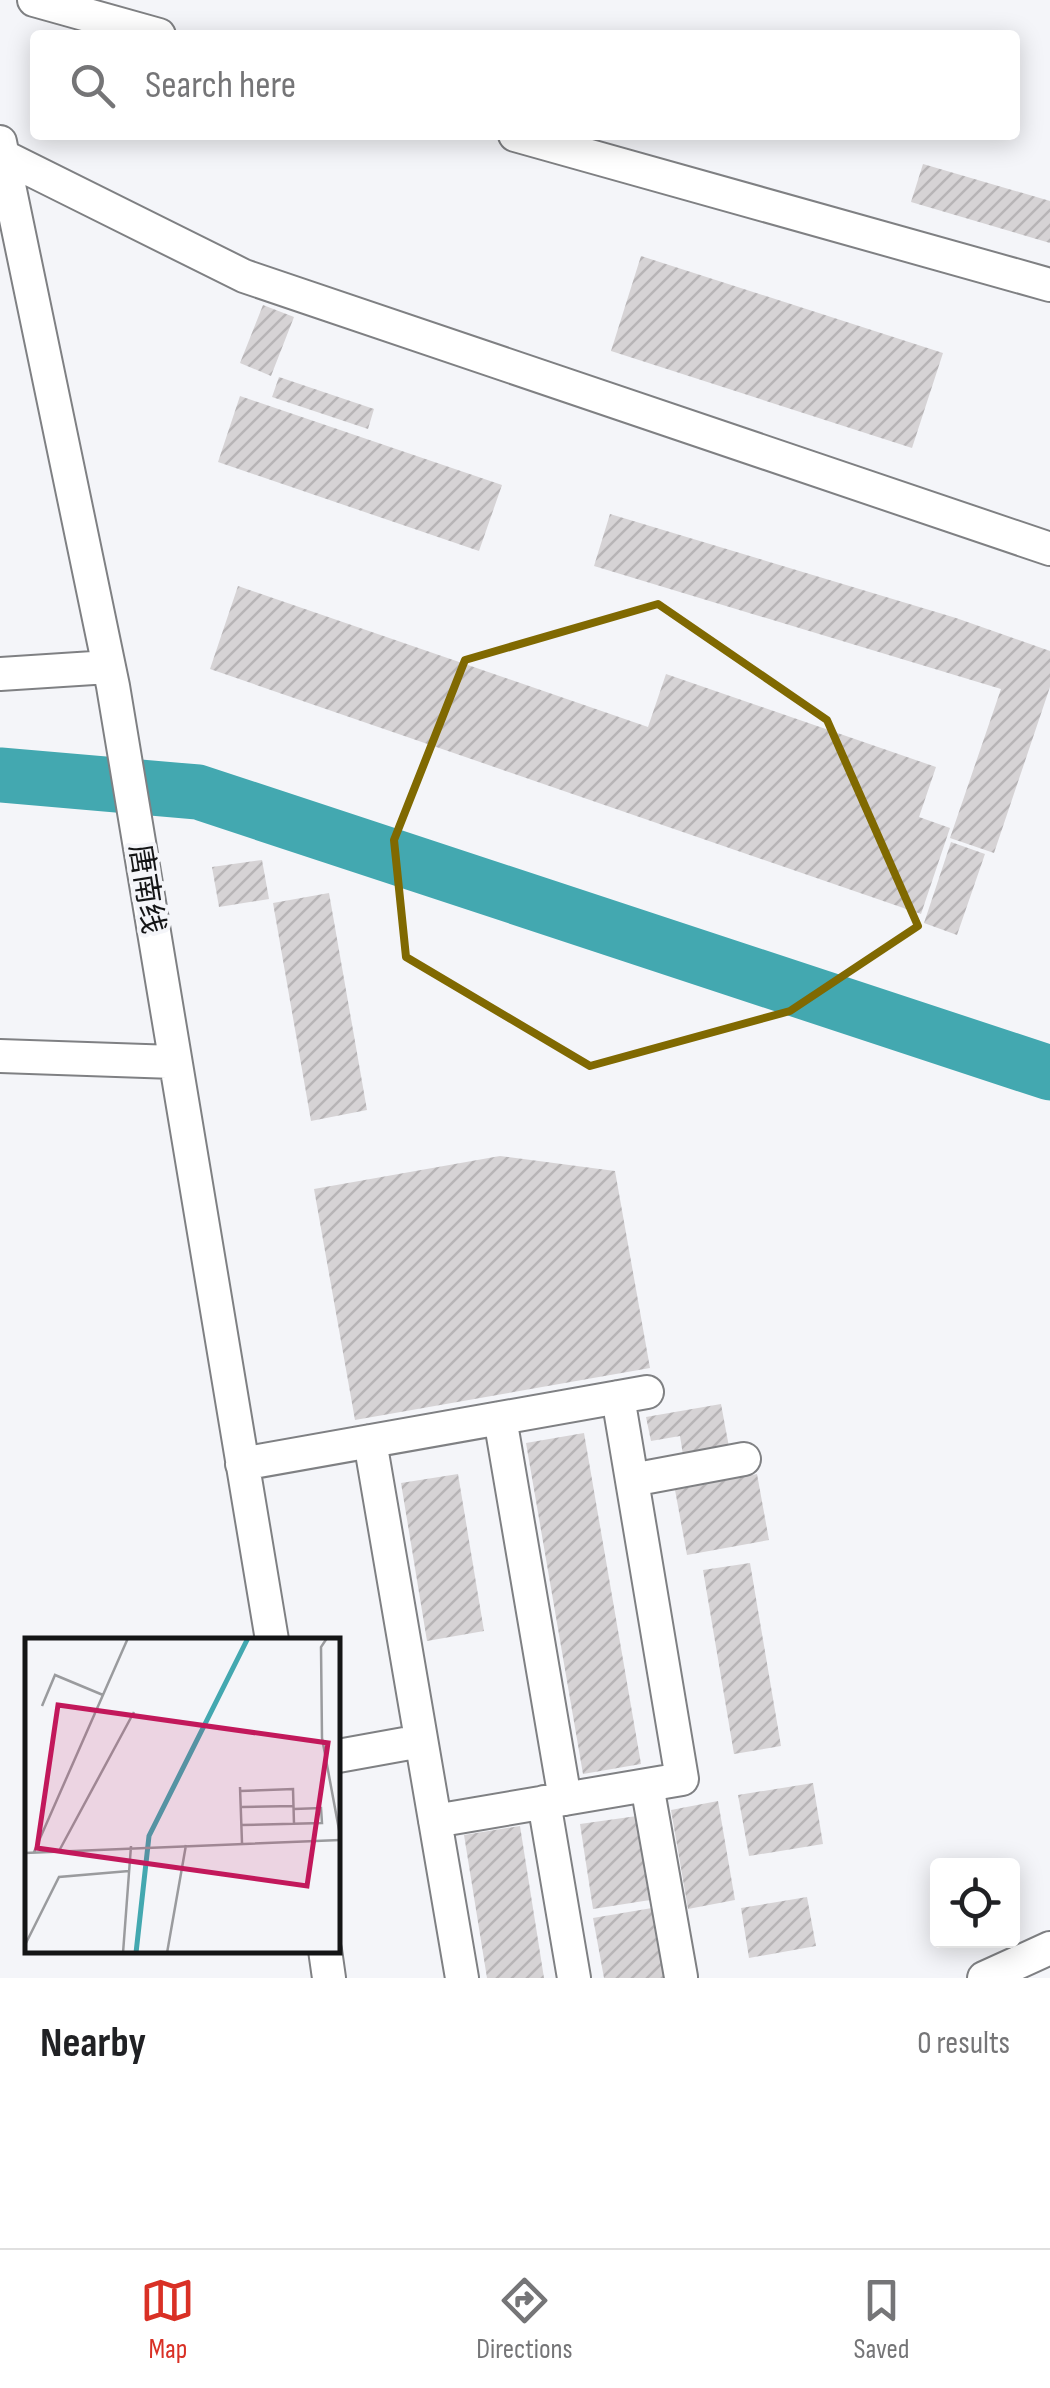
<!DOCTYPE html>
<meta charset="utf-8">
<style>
body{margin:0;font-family:"Sofia Sans Condensed","Noto Sans SC",sans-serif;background:#f6f6f6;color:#202124}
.controls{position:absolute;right:30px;bottom:30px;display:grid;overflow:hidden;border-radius:10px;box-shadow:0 5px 25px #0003}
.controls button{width:90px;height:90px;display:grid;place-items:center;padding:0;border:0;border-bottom:2px solid #e0e0e0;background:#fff;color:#202124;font:50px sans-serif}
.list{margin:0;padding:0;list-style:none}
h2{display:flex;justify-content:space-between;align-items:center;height:130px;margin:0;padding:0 40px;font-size:42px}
h2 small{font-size:32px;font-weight:400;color:#757577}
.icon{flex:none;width:55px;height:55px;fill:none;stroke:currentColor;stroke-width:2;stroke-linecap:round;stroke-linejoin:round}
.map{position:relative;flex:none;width:1050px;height:1978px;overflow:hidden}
.search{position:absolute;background:#fff;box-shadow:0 5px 25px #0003;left:30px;right:30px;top:30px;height:110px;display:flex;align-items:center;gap:25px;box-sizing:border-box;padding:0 35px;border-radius:10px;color:#757577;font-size:38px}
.sheet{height:270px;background:#fff}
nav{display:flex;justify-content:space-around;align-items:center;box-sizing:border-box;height:140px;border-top:2px solid #e0e0e0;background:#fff;font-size:28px;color:#757577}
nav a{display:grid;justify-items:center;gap:5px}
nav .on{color:#d93025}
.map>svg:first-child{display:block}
</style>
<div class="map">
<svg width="1050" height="1978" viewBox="0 0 1050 1978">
<defs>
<pattern id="building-hatch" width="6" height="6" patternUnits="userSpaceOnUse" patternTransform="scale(2.5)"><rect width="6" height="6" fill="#d6d3d5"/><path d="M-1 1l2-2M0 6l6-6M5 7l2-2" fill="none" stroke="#b7b4b6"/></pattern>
</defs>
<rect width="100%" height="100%" fill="#f4f5f9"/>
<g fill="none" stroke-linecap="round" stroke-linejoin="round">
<path stroke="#43a8b0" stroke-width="55" d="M0 775 198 792 1050 1073"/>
</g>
<path fill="url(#building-hatch)" d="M923 164 1050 201V243L911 202Z
M641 256 943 353 912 448 611 351Z
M263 305 294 317 271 376 240 363Z
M279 377 374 409 368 429 272 397Z
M240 396 502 485 479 551 218 462Z
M610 514 956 618 1050 651V687L994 853 950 838 1001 689 594 566Z
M238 586 648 727 666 674 936 767 919 817 950 828 921 914 210 669Z
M951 842 985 854 957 935 924 923Z
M262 860 269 899 219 907 212 867Z
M329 893 367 1110 311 1121 273 903Z
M500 1156 615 1171 650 1368 355 1420 314 1189Z
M721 1404 729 1447 683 1455 680 1436 651 1441 646 1417Z
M584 1433 641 1764 583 1774 526 1443Z
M458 1474 484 1631 427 1641 401 1483Z
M757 1474 769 1540 687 1555 675 1490Z
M750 1563 781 1746 734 1754 703 1570Z
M813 1783 823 1844 749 1856 738 1795Z
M718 1801 735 1900 688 1909 671 1810Z
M637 1816 650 1900 593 1909 580 1824Z
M520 1826 544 1978H487L464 1835Z
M807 1897 816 1946 749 1958 741 1908Z
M652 1908 664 1978H604L593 1918Z"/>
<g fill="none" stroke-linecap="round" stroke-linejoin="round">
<defs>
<path id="minor" d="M34 0 159 35
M515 135 1050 285
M0 142 113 686 272 1640
M3 156 244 276 1050 549
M0 674 109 667
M0 1056 174 1062
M500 1418 565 1799
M370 1441 462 1978
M242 1464 647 1392
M632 1480 744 1459
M338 1756 421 1741
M647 1785 681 1977
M544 1802 574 1978
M435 1821 682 1779 618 1397
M325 1950 329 1978
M984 1978 1050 1948"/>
</defs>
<use href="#minor" stroke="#7f8083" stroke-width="36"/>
<use href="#minor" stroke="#fff" stroke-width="32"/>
</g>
<path fill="none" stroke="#806901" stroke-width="8" stroke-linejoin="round" d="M658 604 827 720 918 926 790 1011 590 1066 406 957 394 840 465 660Z"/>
<g text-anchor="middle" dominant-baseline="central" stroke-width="8" stroke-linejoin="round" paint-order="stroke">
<g font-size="30" fill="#141516" stroke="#f4f5f9">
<text transform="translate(146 889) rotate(81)">唐南线</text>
</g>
</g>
<g transform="translate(25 1638)">
<rect width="315" height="315" fill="#f4f5f9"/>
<path fill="none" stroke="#43a8b0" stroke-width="5" d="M111 315 124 198 223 0"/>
<path fill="none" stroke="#9a9b9e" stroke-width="2.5" d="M302 0 296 9 297 100 315 197M17 68 30 37 78 57M215 149 217 205M215 153 268 151 269 186M217 169 269 168M216 187 297 185 296 170 269 171M34 213 109 74M9 214 103 0M0 215 315 202M0 307 34 239 104 233M98 315 106 208M142 315 161 207"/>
<path fill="#c2185b" fill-opacity="0.15" stroke="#c2185b" stroke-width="5" d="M33 67 303 105 282 248 12 210Z"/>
<rect width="315" height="315" fill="none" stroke="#141516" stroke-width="5"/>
</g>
</svg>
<div class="controls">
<button><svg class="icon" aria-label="locate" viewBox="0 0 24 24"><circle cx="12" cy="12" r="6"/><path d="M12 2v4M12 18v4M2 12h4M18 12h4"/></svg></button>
</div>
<div class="search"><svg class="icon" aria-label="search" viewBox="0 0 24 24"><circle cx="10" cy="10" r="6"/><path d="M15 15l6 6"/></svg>Search here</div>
</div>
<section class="sheet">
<h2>Nearby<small>0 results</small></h2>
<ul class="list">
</ul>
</section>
<nav>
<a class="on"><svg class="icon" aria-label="map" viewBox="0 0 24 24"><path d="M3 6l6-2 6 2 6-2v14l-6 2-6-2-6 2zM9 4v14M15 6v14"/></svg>Map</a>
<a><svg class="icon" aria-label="directions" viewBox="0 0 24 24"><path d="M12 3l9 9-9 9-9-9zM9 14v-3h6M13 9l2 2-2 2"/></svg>Directions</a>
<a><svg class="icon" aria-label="saved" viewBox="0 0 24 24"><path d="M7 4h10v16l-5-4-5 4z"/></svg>Saved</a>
</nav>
